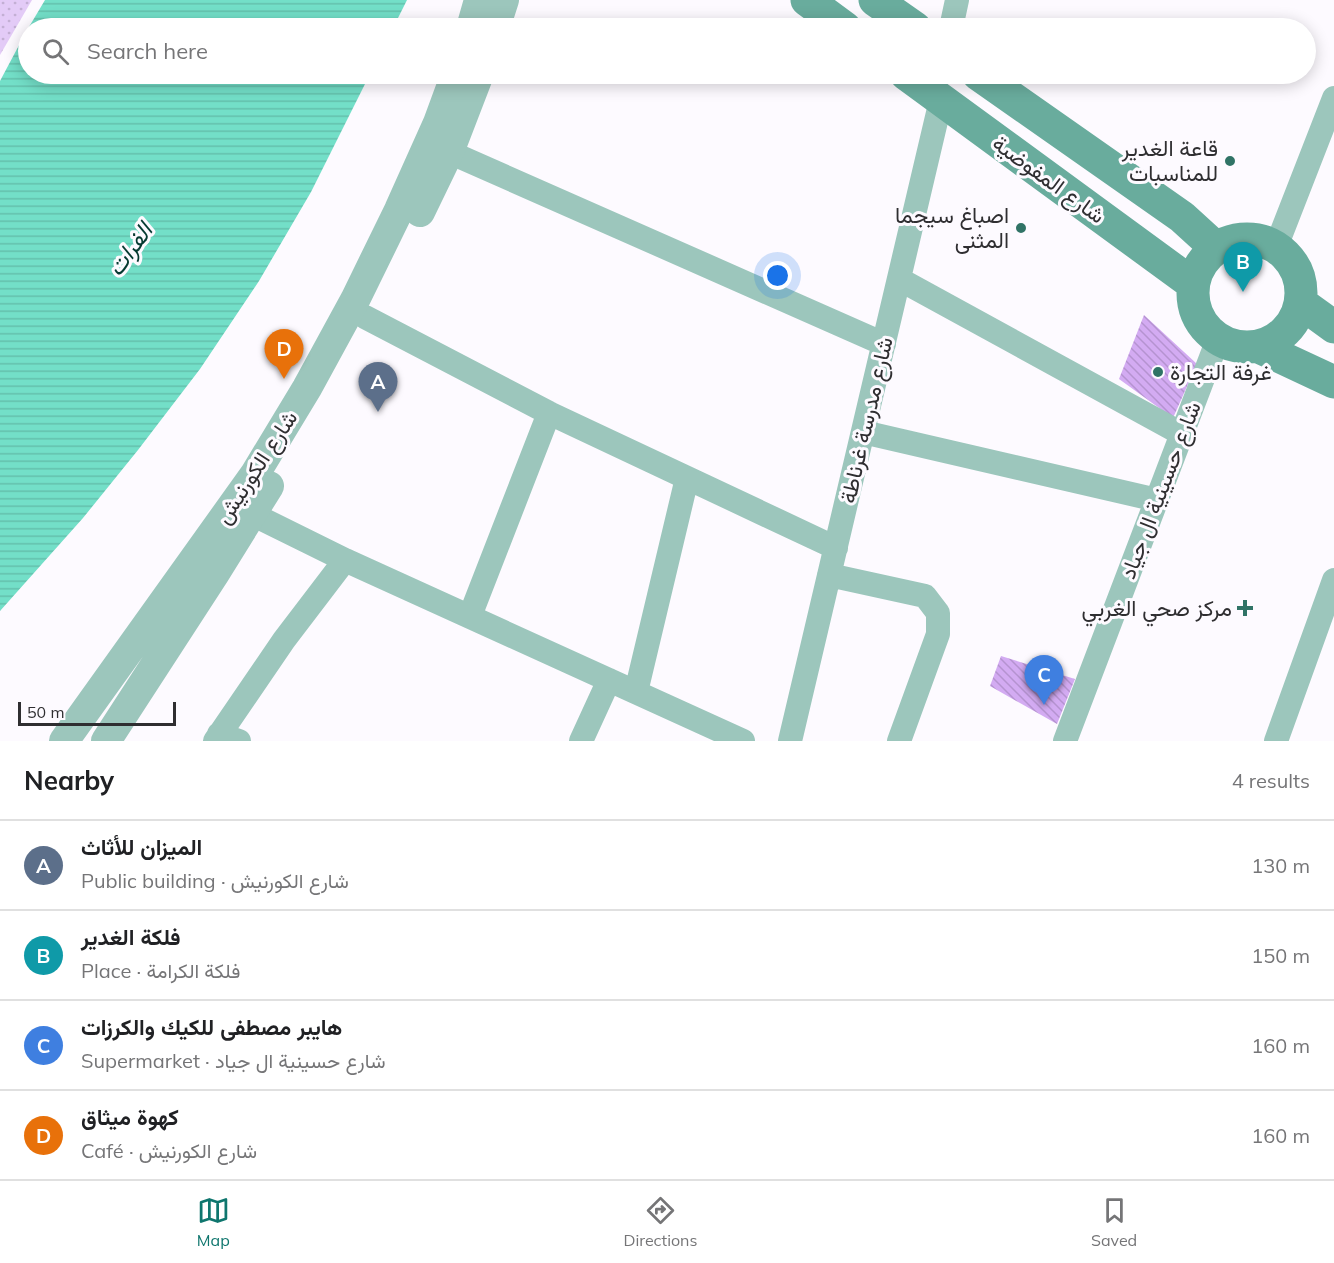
<!DOCTYPE html>
<meta charset="utf-8">
<style>
body{margin:0;font-family:Mulish,Vazirmatn,sans-serif;background:#f6f6f6;color:#202124}
.scale{position:absolute;left:18px;bottom:15px;width:158px;box-sizing:border-box;padding-left:6px;border:3px solid #2f2e31;border-top:0;font-size:16px;line-height:21px;white-space:nowrap;color:#2f2e31;-webkit-text-stroke:4px #fdfaff;paint-order:stroke}
.you{position:absolute;left:778px;top:276px;width:21px;height:21px;margin:-15px;border:4px solid #fff;border-radius:50%;background:#1a73e8;box-shadow:0 0 0 9px #1a73e833}
.badge{display:grid;place-items:center;width:39px;height:39px;border-radius:50%;background:#0f766e;color:#fff;font-size:20px;font-weight:700}
.pin{position:absolute;translate:-50% -50px;filter:drop-shadow(0 2px 3px #0008)}
.pin::after{content:'';position:absolute;top:32px;width:21px;height:18px;background:inherit;clip-path:polygon(0 0,100% 0,50% 100%)}
.list{margin:0;padding:0;list-style:none}
h2{display:flex;justify-content:space-between;align-items:center;height:78px;margin:0;padding:0 24px;font-size:26px}
h2 small{font-size:20px;font-weight:400;color:#757577}
.list li{display:grid;grid-template-columns:39px 1fr auto;gap:18px;align-items:center;box-sizing:border-box;height:90px;padding:0 24px;border-top:2px solid #e0e0e0}
.list b{display:block;font-size:22px;white-space:nowrap}
.list p{margin:0;font-size:20px;white-space:nowrap;color:#757577}
.list em{font-size:20px;font-style:normal;color:#757577}
.icon{flex:none;width:33px;height:33px;fill:none;stroke:currentColor;stroke-width:2;stroke-linecap:round;stroke-linejoin:round}
.map{position:relative;flex:none;width:1334px;height:741px;overflow:hidden}
.search{position:absolute;background:#fff;box-shadow:0 3px 15px #0003;left:18px;right:18px;top:18px;height:66px;display:flex;align-items:center;gap:15px;box-sizing:border-box;padding:0 21px;border-radius:33px;color:#757577;font-size:22px}
.sheet{height:438px;background:#fff}
nav{display:flex;justify-content:space-around;align-items:center;box-sizing:border-box;height:84px;border-top:2px solid #e0e0e0;background:#fff;font-size:16px;color:#757577}
nav a{display:grid;justify-items:center;gap:3px}
nav .on{color:#0f766e}
.map>svg:first-child{display:block}
</style>
<div class="map">
<svg width="1334" height="741" viewBox="0 0 1334 741">
<defs>
<pattern id="park-dots" width="8" height="8" patternUnits="userSpaceOnUse" patternTransform="scale(1.5)"><rect width="8" height="8" fill="#e3cbf7"/><path d="M2 2h.1M6 6h.1" fill="none" stroke="#c3afd4" stroke-width="1.8" stroke-linecap="round"/></pattern>
<pattern id="water-rules" width="6" height="5" patternUnits="userSpaceOnUse" patternTransform="scale(1.5)"><rect width="6" height="5" fill="#73dfc8"/><path d="M0 2.5h6" fill="none" stroke="#64c0ac"/></pattern>
<pattern id="building-back-hatch" width="6" height="6" patternUnits="userSpaceOnUse" patternTransform="scale(1.5)"><rect width="6" height="6" fill="#d3abf2"/><path d="M-1 5l2 2M0 0l6 6M5-1l2 2" fill="none" stroke="#b593d0"/></pattern>
</defs>
<rect width="100%" height="100%" fill="#fdfaff"/>
<path fill="url(#park-dots)" d="M0 0H32L0 55Z"/>
<path fill="url(#water-rules)" d="M45 0H407L393 28H28V74H370L311 192 259 281 200 369 138 450 83 518 0 611V81L26 32Z"/>
<path fill="url(#building-back-hatch)" d="M1144 315 1197 364 1173 418 1119 379Z
M1001 656 1075 679 1057 724 990 686Z"/>
<g fill="none" stroke-linecap="round" stroke-linejoin="round">
<path stroke="#9cc6bc" stroke-width="24" d="M951 28 957 0
M449 152 884 344
M1276 247 1334 98
M899 279 1182 434
M365 317 549 413 836 548
M863 432 1157 500
M252 514 345 560 743 741
M829 575 925 596 938 613V634L899 741
M470 616 549 413
M636 692 687 478
M219 734 239 741
M215 741 284 640 345 560
M581 741 609 680
M790 741 941 100
M1065 741 1218 339
M1276 741 1334 580"/>
<path stroke="#9cc6bc" stroke-width="30" d="M471 28 479 0
M495 28 504 0
M420 212 449 152 479 74
M64 741 255 474 307 388 355 300 399 210 438 123 456 74
M106 741 215 573 269 486"/>
<path stroke="#69ac9d" stroke-width="33" d="M807 0 845 28
M875 0 915 28
M906 74 1193 284
M978 74 1182 217 1216 248
M1193 293a54 54 0 1 1 108 0a54 54 0 1 1-108 0Z
M1301 303 1334 327
M1259 347 1334 382"/>
</g>
<g fill="#307366" stroke="#fdfaff" stroke-width="2">
<circle cx="1230" cy="161" r="6"/>
<circle cx="1021" cy="228" r="6"/>
<circle cx="1158" cy="372" r="6"/>
<path d="M1242 599h6v6h6v6h-6v6h-6v-6h-6v-6h6z"/>
</g>
<g text-anchor="middle" dominant-baseline="central" stroke-width="6" stroke-linejoin="round" paint-order="stroke">
<g font-size="22" fill="#2f2e31" stroke="#fdfaff" text-anchor="end">
<text x="1218" y="148">قاعة الغدير<tspan x="1218" dy="25">للمناسبات</tspan></text>
<text x="1009" y="215">اصباغ سيجما<tspan x="1009" dy="25">المثنى</tspan></text>
<text x="1170" y="372" text-anchor="start">غرفة التجارة</text>
<text x="1232" y="608">مركز صحي الغربي</text>
</g>
<g font-size="22" fill="#2f2e31" stroke="#fdfaff">
<text transform="translate(1049 179) rotate(36)">شارع المفوضية</text>
<text transform="translate(866 420) rotate(-77)">شارع مدرسة غرناطة</text>
<text transform="translate(256 467) rotate(-57)">شارع الكورنيش</text>
<text transform="translate(1160 490) rotate(-69)">شارع حسينية ال جياد</text>
</g>
<g font-size="24" font-style="italic" fill="#053a31" stroke="#fdfaff">
<text transform="translate(129 249) rotate(-54)">الفرات</text>
</g>
</g>
</svg>
<div class="scale">50 m</div>
<div class="you"></div>
<div class="pin badge" style="left:378px;top:412px;background:#5c6f8a">A</div>
<div class="pin badge" style="left:1243px;top:292px;background:#0f9aa8">B</div>
<div class="pin badge" style="left:1044px;top:705px;background:#3f7fe0">C</div>
<div class="pin badge" style="left:284px;top:379px;background:#e8710a">D</div>
<div class="search"><svg class="icon" aria-label="search" viewBox="0 0 24 24"><circle cx="10" cy="10" r="6"/><path d="M15 15l6 6"/></svg>Search here</div>
</div>
<section class="sheet">
<h2>Nearby<small>4 results</small></h2>
<ul class="list">
<li><span class="badge" style="background:#5c6f8a">A</span><div><b>الميزان للأثاث</b><p>Public building · شارع الكورنيش</p></div><em>130 m</em></li>
<li><span class="badge" style="background:#0f9aa8">B</span><div><b>فلكة الغدير</b><p>Place · فلكة الكرامة</p></div><em>150 m</em></li>
<li><span class="badge" style="background:#3f7fe0">C</span><div><b>هايبر مصطفى للكيك والكرزات</b><p>Supermarket · شارع حسينية ال جياد</p></div><em>160 m</em></li>
<li><span class="badge" style="background:#e8710a">D</span><div><b>كهوة ميثاق</b><p>Café · شارع الكورنيش</p></div><em>160 m</em></li>
</ul>
</section>
<nav>
<a class="on"><svg class="icon" aria-label="map" viewBox="0 0 24 24"><path d="M3 6l6-2 6 2 6-2v14l-6 2-6-2-6 2zM9 4v14M15 6v14"/></svg>Map</a>
<a><svg class="icon" aria-label="directions" viewBox="0 0 24 24"><path d="M12 3l9 9-9 9-9-9zM9 14v-3h6M13 9l2 2-2 2"/></svg>Directions</a>
<a><svg class="icon" aria-label="saved" viewBox="0 0 24 24"><path d="M7 4h10v16l-5-4-5 4z"/></svg>Saved</a>
</nav>
